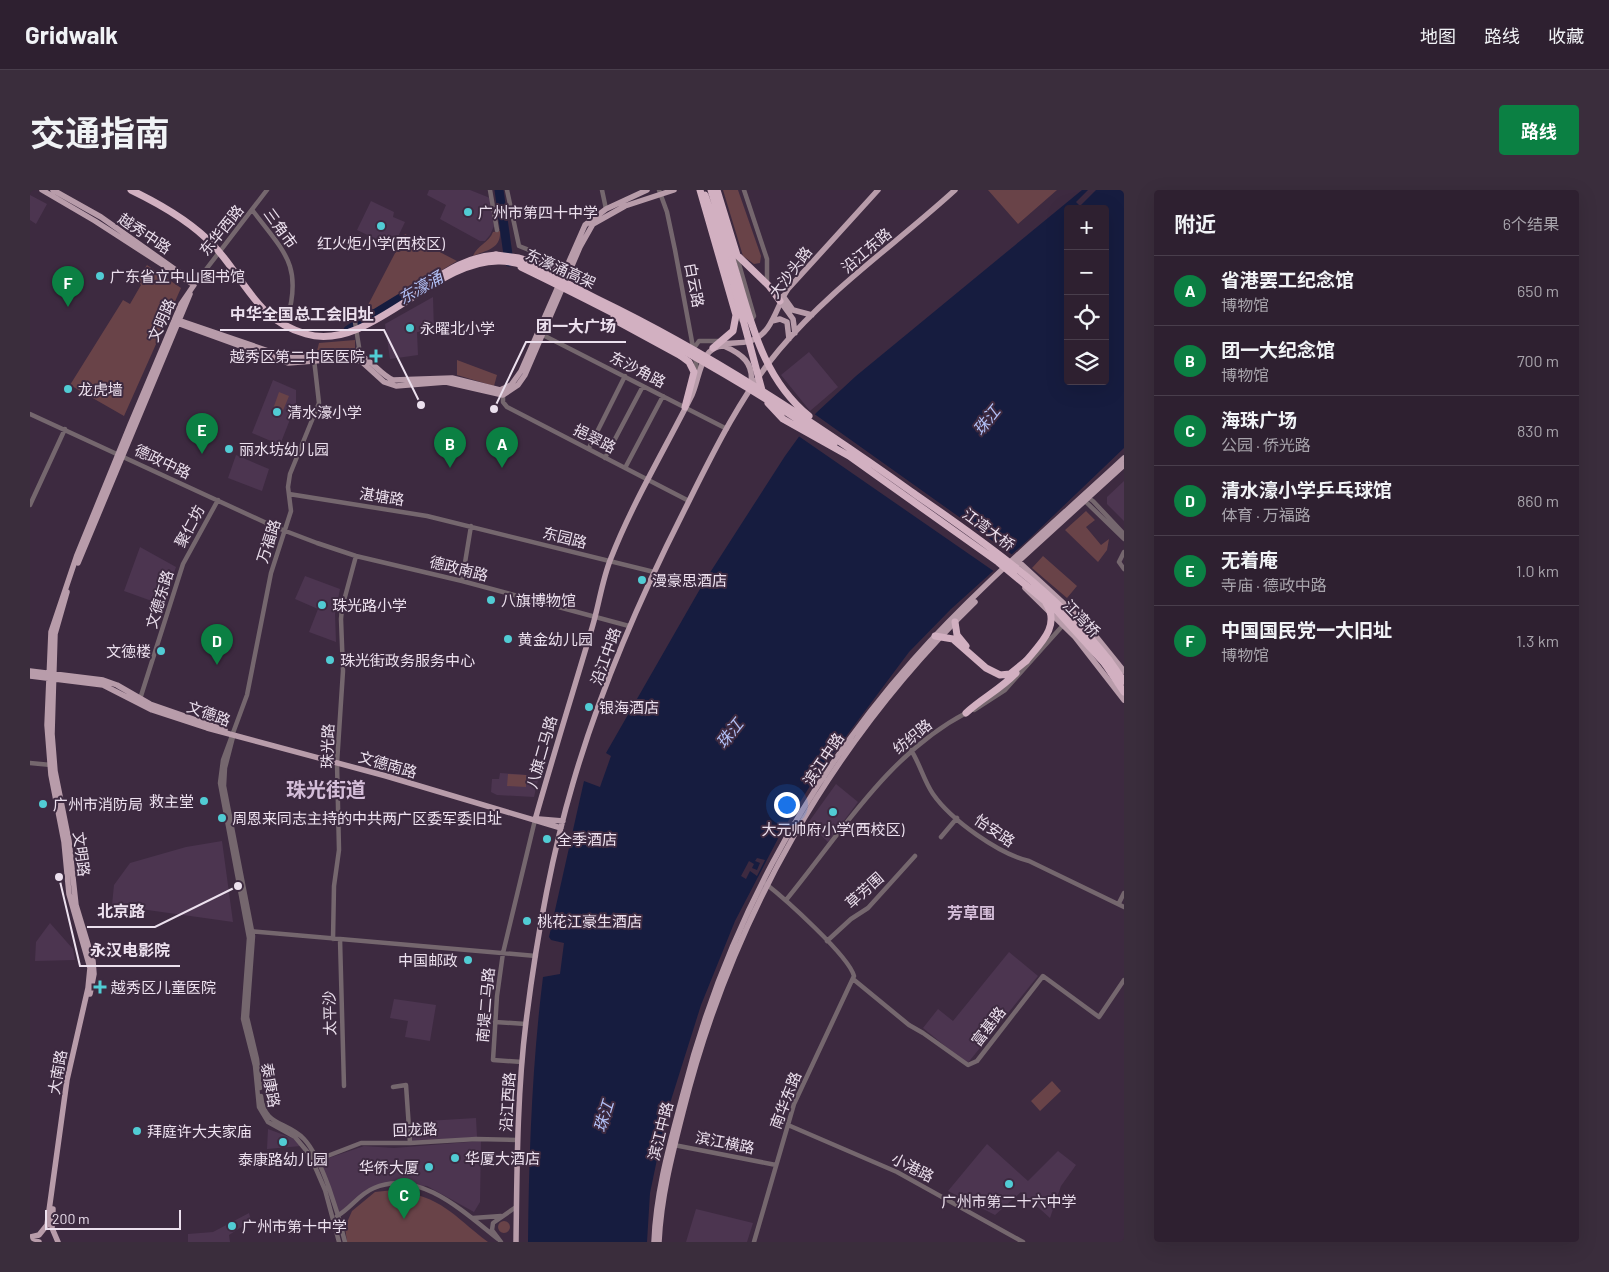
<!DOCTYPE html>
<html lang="zh">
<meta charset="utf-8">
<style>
body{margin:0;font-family:Barlow,"Noto Sans SC",sans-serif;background:#3a2d3c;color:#f1f3f6}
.controls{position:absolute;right:15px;top:15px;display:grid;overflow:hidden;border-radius:5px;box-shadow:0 5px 20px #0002}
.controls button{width:45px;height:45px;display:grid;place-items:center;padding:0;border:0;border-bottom:1px solid #493e4c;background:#2e2030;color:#f1f3f6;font:25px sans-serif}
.scale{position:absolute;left:15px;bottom:12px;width:136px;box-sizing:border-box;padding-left:5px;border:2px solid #ece0ee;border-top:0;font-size:14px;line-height:18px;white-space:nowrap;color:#ece0ee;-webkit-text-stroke:4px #3d2a40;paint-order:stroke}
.you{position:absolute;left:756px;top:614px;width:18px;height:18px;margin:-12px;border:4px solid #fff;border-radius:50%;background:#1a73e8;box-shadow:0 0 0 8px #1a73e833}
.badge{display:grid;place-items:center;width:32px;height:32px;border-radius:50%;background:#0b8043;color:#fff;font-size:16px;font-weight:700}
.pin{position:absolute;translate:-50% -41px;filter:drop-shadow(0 1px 2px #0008)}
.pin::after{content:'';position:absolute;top:26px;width:18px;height:15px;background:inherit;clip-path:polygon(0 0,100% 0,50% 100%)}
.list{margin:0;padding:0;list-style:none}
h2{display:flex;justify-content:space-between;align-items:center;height:65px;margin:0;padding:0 20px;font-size:21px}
h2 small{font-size:16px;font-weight:400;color:#a7a3ab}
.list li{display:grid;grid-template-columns:32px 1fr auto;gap:15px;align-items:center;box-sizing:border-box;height:70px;padding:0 20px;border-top:1px solid #493e4c}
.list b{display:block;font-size:19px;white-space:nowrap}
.list p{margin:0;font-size:16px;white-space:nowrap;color:#a7a3ab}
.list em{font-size:16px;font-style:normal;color:#a7a3ab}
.icon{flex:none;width:28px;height:28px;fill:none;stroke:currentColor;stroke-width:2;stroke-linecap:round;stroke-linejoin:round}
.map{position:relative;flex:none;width:1094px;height:1052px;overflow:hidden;border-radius:5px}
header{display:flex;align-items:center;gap:30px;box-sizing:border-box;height:70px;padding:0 25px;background:#2e2030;border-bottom:1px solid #493e4c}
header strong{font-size:24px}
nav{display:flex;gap:28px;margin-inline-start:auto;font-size:18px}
.intro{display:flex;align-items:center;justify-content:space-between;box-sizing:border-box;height:120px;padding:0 30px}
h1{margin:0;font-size:35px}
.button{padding:12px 22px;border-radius:5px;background:#0b8043;color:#fff;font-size:18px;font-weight:700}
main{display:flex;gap:30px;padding:0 30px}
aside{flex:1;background:#2e2030;border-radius:5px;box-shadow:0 5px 20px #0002}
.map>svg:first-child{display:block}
</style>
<header>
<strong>Gridwalk</strong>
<nav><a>地图</a><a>路线</a><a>收藏</a></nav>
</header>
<div class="intro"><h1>交通指南</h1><a class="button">路线</a></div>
<main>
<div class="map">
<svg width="1094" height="1052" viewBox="0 0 1094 1052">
<rect width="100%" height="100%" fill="#3d2a40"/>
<path fill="#4c3550" d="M399 0H440L460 8 464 36 460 45 455 51H450L410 29 416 15 397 5Z
M0 5 17 14 6 34 0 30Z
M341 11 364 22 363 27 375 32 363 57 327 40Z
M403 107 404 142H387L388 165 360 169 355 134Z
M779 162 808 197 780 221 751 185Z
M243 190 266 200V214L250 255 222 243Z
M206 265 239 279 232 301 198 288Z
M1094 291V331L1077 314V307Z
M110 357 146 377 133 415 94 401Z
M275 386 310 399 305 424 306 452 279 442 288 419 265 409Z
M470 583 509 586 504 607 467 605 461 602 462 589H469Z
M806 594 828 612 798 652 778 633Z
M192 651 203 732 82 715 84 695 100 673 156 657Z
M20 733 43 759 45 770 5 771 6 752Z
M979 762 1008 786 937 874 893 838 908 819 923 831Z
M364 809 406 815 400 851 375 847 378 831 360 828Z
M446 928 447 947 381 952 380 932Z
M238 939 265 949 271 956 237 959Z
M451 951 450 1012 444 1022 397 996 356 993 336 1000 309 1023 290 971 334 956 364 958Z
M957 954 998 991 1028 961 1046 975 1031 996 1020 1028 991 1002 965 1025 918 1001Z
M666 1019 723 1033 717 1052H656Z
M219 1023 221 1031 199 1045 200 1052H158V1044L183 1042Z"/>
<path fill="#694348" d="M693 0H708L731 66 730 73 724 74 713 66Z
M958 0H1027L988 34Z
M470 41C471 59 457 60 443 66 447 55 459 53 463 42Z
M375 44 427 71 345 120 337 117Z
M117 75 151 98 94 226 40 195 93 110 100 114 111 95 107 90Z
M325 150V161L313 160 286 165 289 153Z
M427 170 467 185 464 196 427 185Z
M249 202 259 206 252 223 243 219Z
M1056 321 1065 330 1056 337 1071 355 1079 349 1077 360 1068 372 1035 340Z
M1013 366 1047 396 1037 408 1002 378Z
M478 584 496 585V597L477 596Z
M1022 891 1031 901 1010 921 1001 911Z
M364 1000C413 1007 421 1024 458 1052H317L315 1037 322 1021 345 1002Z
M468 1037a6 6 0 1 1 12 0a6 6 0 1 1-12 0Z"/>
<path fill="#161c3f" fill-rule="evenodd" d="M1052 0H1094V258L999 349 921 419 879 462 785 588 752 641 705 731 671 815 636 926 620 1003 617 1052H498C499 963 502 875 513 787L530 784 534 753 521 750 519 747 554 591 570 597 581 566 576 563 674 392 755 266 786 223 826 186ZM1038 19H1075V191H1038Z"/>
<path fill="#3d2a40" d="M1058 0H1066L1050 16 1046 12Z
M783 223 984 366 965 382 767 245Z
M727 668 735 670 727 686 720 681 716 689 711 686 719 671 724 674 722 678 727 680 730 673 725 671Z"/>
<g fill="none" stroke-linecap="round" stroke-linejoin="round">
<path stroke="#161c3f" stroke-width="9" d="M469 0 479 72
M318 140 403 88"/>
<path stroke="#75676e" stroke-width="4.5" d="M460 0 467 40
M477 0 489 56 537 75
M572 0 576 19
M629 0 637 22 645 60 668 184
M714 0 737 69V94
M223 21C254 62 273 75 257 130
M164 95 237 0
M706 125 712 131 722 129 724 126 707 67
M325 132 329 157 326 164
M509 143 697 239
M664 158 669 151H688
M284 169 289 213 260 284 258 297 261 321 241 383 217 505 193 570 190 593 219 748 213 829 225 876 229 917 238 932 265 947 280 965 295 1000 309 1052
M473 202V212L477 217 659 311
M0 224 245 337 287 353 326 366 432 391 599 436
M559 258 595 186
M575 268 613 196
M595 278 633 206
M259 304 397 326 624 382
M0 315 35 239
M1094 344 1063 311 1054 305 1055 311 1094 349
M1094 362 1089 372 1094 379
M432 391 441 336
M110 509 153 374 188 310
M944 520 975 500 1035 433
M203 547 195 578 194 596 223 746 217 827 227 869 230 898
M881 560C890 574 894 591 903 604 921 630 969 664 999 671L1094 717
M0 573 21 575
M911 647 927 628
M756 710C811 643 858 564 936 523
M1089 713 1094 703
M219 741 506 766
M303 749 304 696 309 660 307 573 313 481 311 429 312 418 326 366
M310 749 314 896
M797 751 821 729 838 718 885 666
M823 789 879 835 893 843 938 875 947 871 1013 786 1069 827 1094 790
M465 832 496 834
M492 872 463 870 467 806 473 763 505 630
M363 897 376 895 380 953
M231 906C234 937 257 931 274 949 292 968 309 1026 315 1052
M758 935 867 982 993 1052
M644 955 746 975
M287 970 331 953H380L446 949 487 950
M307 1026C321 1018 329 1004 344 998 389 978 436 1024 468 1049
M443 1028 471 1026
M471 1052 462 1040 463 1033 486 1017
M724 1052 764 914 824 786C819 766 754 708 736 694"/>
<path stroke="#b89caa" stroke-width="5.5" d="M12 0 65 31 164 95
M23 0 71 27 160 90
M753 106 763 120 782 125
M750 111 763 129 765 143
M148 130 256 167C280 171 306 156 329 165 342 170 350 184 363 190L422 188 470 200 481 195 491 181 555 35 576 19 617 0
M742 131 750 129 757 132 759 149
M147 133 258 173 322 168 332 172 354 192 366 196 416 192 473 205 488 195 495 185 550 57 563 34 595 16 644 0
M692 154C701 152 711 154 720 151 743 144 746 116 758 99L848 0
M988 371 1056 434 1094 481
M48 373 160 104
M981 378 1094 275
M995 398 1045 447 1094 510
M37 402 25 444 22 544 25 581 39 651 46 715 63 771 64 784 60 804
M0 481 73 490 87 495 120 514 195 540
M0 486 73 495 122 520 177 538 356 586 531 638
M509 629 533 631
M505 630C523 566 543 502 562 438 569 415 572 390 581 368 603 312 635 259 662 205 670 188 670 156 694 156 712 164 724 173 721 194
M23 1019 22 1038 28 1052
M0 1047 9 1045 17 1035 37 890 58 798 60 778 39 704 34 652 21 585 17 535 21 442 47 365 100 235 151 114 164 95
M0 1050 9 1052
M486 1052C487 979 487 905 496 832 506 752 520 671 543 593 570 500 609 410 653 323 681 267 709 208 749 160 800 99 867 53 925 0
M624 1052C626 1001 640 953 653 904 693 745 774 593 883 470 947 398 1023 334 1094 268
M629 1052C631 1008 642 965 653 922 701 729 802 551 945 412"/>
<path stroke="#d2b0c1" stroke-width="7" d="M670 0 706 125 703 141 683 158
M681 0 702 69
M687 0 707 65 739 96 750 111
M675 5 702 88
M396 95C418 80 438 67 466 65
M651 166 659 172 664 182 655 217
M925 432 927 445 936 456
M905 446 923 449 956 478 970 485 980 484 996 471
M1079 470 1094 491
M1075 474 1094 502
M936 523C952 508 971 499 986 483"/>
<path stroke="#d2b0c1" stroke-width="7" d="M101 0C130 14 162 32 184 56 215 89 226 130 276 144 340 163 404 69 470 71 505 72 538 95 569 110 679 163 782 231 882 302 954 352 1024 400 1079 470
M466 65 489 68 534 81
M702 69C720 126 730 186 779 226
M491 77C598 129 706 185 804 254
M702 88 733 204
M583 129 651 166
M738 213 753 229 819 266 968 372 1027 421 1075 474
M996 471C1010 454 1031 436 1016 413"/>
</g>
<g fill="#51ccd4" stroke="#3d2a40" stroke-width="2">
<circle cx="438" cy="22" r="5"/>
<circle cx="351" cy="36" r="5"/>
<circle cx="70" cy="86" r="5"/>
<circle cx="380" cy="138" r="5"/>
<path d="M343.5 158.5h5v5h5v5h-5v5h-5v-5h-5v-5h5z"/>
<circle cx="38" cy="199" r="5"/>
<circle cx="247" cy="222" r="5"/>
<circle cx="199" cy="259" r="5"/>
<circle cx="612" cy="390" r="5"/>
<circle cx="461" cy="410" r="5"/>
<circle cx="292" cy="415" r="5"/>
<circle cx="478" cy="449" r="5"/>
<circle cx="131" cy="461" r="5"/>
<circle cx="300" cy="470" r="5"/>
<circle cx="559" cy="517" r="5"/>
<circle cx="174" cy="611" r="5"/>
<circle cx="13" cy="614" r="5"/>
<circle cx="803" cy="622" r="5"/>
<circle cx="192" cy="628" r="5"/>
<circle cx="517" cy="649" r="5"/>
<circle cx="497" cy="731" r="5"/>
<circle cx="438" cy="770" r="5"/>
<path d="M67.5 789.5h5v5h5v5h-5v5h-5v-5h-5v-5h5z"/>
<circle cx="107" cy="941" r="5"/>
<circle cx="253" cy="952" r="5"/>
<circle cx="425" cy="968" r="5"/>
<circle cx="399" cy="977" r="5"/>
<circle cx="979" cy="994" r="5"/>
<circle cx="202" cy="1036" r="5"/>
</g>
<g text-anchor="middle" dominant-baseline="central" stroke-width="4" stroke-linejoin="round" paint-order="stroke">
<g font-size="15" fill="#ece0ee" stroke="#3d2a40" text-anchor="start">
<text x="448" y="22">广州市第四十中学</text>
<text x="351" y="53" text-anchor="middle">红火炬小学(西校区)</text>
<text x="80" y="86">广东省立中山图书馆</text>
<text x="390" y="138">永曜北小学</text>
<text x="335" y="166" text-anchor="end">越秀区第二中医医院</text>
<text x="48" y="199">龙虎墙</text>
<text x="257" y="222">清水濠小学</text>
<text x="209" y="259">丽水坊幼儿园</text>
<text x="622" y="390">漫豪思酒店</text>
<text x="471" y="410">八旗博物馆</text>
<text x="302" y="415">珠光路小学</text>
<text x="488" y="449">黄金幼儿园</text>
<text x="121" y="461" text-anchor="end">文徳楼</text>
<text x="310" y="470">珠光街政务服务中心</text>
<text x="569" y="517">银海酒店</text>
<text x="164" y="611" text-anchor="end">救主堂</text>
<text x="23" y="614">广州市消防局</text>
<text x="202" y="628">周恩来同志主持的中共两广区委军委旧址</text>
<text x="803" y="639" text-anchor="middle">大元帅府小学(西校区)</text>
<text x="527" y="649">全季酒店</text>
<text x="507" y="731">桃花江豪生酒店</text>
<text x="428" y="770" text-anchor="end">中国邮政</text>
<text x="81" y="797">越秀区儿童医院</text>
<text x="117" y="941">拜庭许大夫家庙</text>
<text x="435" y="968">华厦大酒店</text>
<text x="253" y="969" text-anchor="middle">泰康路幼儿园</text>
<text x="389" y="977" text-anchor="end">华侨大厦</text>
<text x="979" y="1011" text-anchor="middle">广州市第二十六中学</text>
<text x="212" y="1036">广州市第十中学</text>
</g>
<g font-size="15" fill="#ece0ee" stroke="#3d2a40">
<text transform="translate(251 38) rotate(54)">三角市</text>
<text transform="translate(191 40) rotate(-51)">东华西路</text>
<text transform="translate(115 43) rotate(34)">越秀中路</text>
<text transform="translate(836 60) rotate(-40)">沿江东路</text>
<text transform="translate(531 78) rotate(24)">东濠涌高架</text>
<text transform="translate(760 82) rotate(-53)">大沙头路</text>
<text transform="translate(665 95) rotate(79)">白云路</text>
<text transform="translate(131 130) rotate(-66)">文明路</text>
<text transform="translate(608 179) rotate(27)">东沙角路</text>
<text transform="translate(565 248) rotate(27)">挹翠路</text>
<text transform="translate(133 271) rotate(25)">德政中路</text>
<text transform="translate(352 306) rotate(9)">湛塘路</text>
<text transform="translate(159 336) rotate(-62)">聚仁坊</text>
<text transform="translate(959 339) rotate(36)">江湾大桥</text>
<text transform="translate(535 347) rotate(14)">东园路</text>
<text transform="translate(238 351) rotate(-72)">万福路</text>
<text transform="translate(429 378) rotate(14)">德政南路</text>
<text transform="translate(129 409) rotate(-73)">文德东路</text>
<text transform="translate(1052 428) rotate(46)">江湾桥</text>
<text transform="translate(575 466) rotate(-70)">沿江中路</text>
<text transform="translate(179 523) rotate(20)">文德路</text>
<text transform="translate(882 546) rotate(-39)">纺织路</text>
<text transform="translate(297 556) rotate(-88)">珠光路</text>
<text transform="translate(511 562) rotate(-74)">八旗二马路</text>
<text transform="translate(793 569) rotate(-56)">滨江中路</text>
<text transform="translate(358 574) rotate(16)">文德南路</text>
<text transform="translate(965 640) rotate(34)">怡安路</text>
<text transform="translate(52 664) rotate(83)">文明路</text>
<text transform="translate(834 700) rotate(-42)">草芳围</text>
<text transform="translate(455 815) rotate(-85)">南堤二马路</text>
<text transform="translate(299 823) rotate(-91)">太平沙</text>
<text transform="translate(958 836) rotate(-52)">富基路</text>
<text transform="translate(27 882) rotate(-80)">大南路</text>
<text transform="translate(241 895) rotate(80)">泰康路</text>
<text transform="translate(755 910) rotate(-69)">南华东路</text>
<text transform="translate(477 912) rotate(-86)">沿江西路</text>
<text transform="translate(385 939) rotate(-2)">回龙路</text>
<text transform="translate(630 941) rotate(-76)">滨江中路</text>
<text transform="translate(695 952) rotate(11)">滨江横路</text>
<text transform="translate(883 977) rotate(27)">小港路</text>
</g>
<g font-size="16" font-style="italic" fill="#b2c0f6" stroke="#3d2a40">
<text transform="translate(390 97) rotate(-30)">东濠涌</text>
<text transform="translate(956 230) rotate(-51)">珠江</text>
<text transform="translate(699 543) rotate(-51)">珠江</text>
<text transform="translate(573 926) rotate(-73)">珠江</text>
</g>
<g font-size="16" font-weight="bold" fill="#d5bed9" stroke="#3d2a40">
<text x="941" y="722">芳草围</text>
</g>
<g font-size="20" font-weight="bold" fill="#d5bed9" stroke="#3d2a40">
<text x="296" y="599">珠光街道</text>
</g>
</g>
<path fill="none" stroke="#ece0ee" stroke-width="2" d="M391 215L354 140H190M464 219L496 152H596M208 696L125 737H57M29 687L50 776H150"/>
<g fill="#ece0ee" stroke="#3d2a40" stroke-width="2">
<circle cx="391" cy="215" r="5"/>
<circle cx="464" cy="219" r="5"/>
<circle cx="208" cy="696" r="5"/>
<circle cx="29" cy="687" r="5"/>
</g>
<g font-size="16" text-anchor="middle" font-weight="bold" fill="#ece0ee" stroke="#3d2a40" stroke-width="4" stroke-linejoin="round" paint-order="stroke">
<text x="272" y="130">中华全国总工会旧址</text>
<text x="546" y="142">团一大广场</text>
<text x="91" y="727">北京路</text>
<text x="100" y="766">永汉电影院</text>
</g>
</svg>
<div class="controls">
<button>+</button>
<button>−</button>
<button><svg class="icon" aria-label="locate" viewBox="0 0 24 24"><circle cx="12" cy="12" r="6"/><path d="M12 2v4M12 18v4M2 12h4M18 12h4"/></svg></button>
<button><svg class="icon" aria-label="layers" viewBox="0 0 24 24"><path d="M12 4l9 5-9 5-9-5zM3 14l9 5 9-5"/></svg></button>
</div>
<div class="scale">200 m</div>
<div class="you"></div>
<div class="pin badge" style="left:472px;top:278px">A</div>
<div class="pin badge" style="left:420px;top:278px">B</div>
<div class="pin badge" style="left:374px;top:1029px">C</div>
<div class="pin badge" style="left:187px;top:475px">D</div>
<div class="pin badge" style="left:172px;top:264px">E</div>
<div class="pin badge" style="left:38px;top:117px">F</div>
</div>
<aside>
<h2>附近<small>6个结果</small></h2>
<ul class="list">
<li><span class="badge">A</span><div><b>省港罢工纪念馆</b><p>博物馆</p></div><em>650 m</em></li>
<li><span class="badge">B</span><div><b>团一大纪念馆</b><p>博物馆</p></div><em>700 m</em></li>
<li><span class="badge">C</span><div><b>海珠广场</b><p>公园 · 侨光路</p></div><em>830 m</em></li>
<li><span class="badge">D</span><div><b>清水濠小学乒乓球馆</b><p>体育 · 万福路</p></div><em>860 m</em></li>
<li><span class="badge">E</span><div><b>无着庵</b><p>寺庙 · 德政中路</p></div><em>1.0 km</em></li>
<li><span class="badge">F</span><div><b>中国国民党一大旧址</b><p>博物馆</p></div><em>1.3 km</em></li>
</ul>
</aside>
</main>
